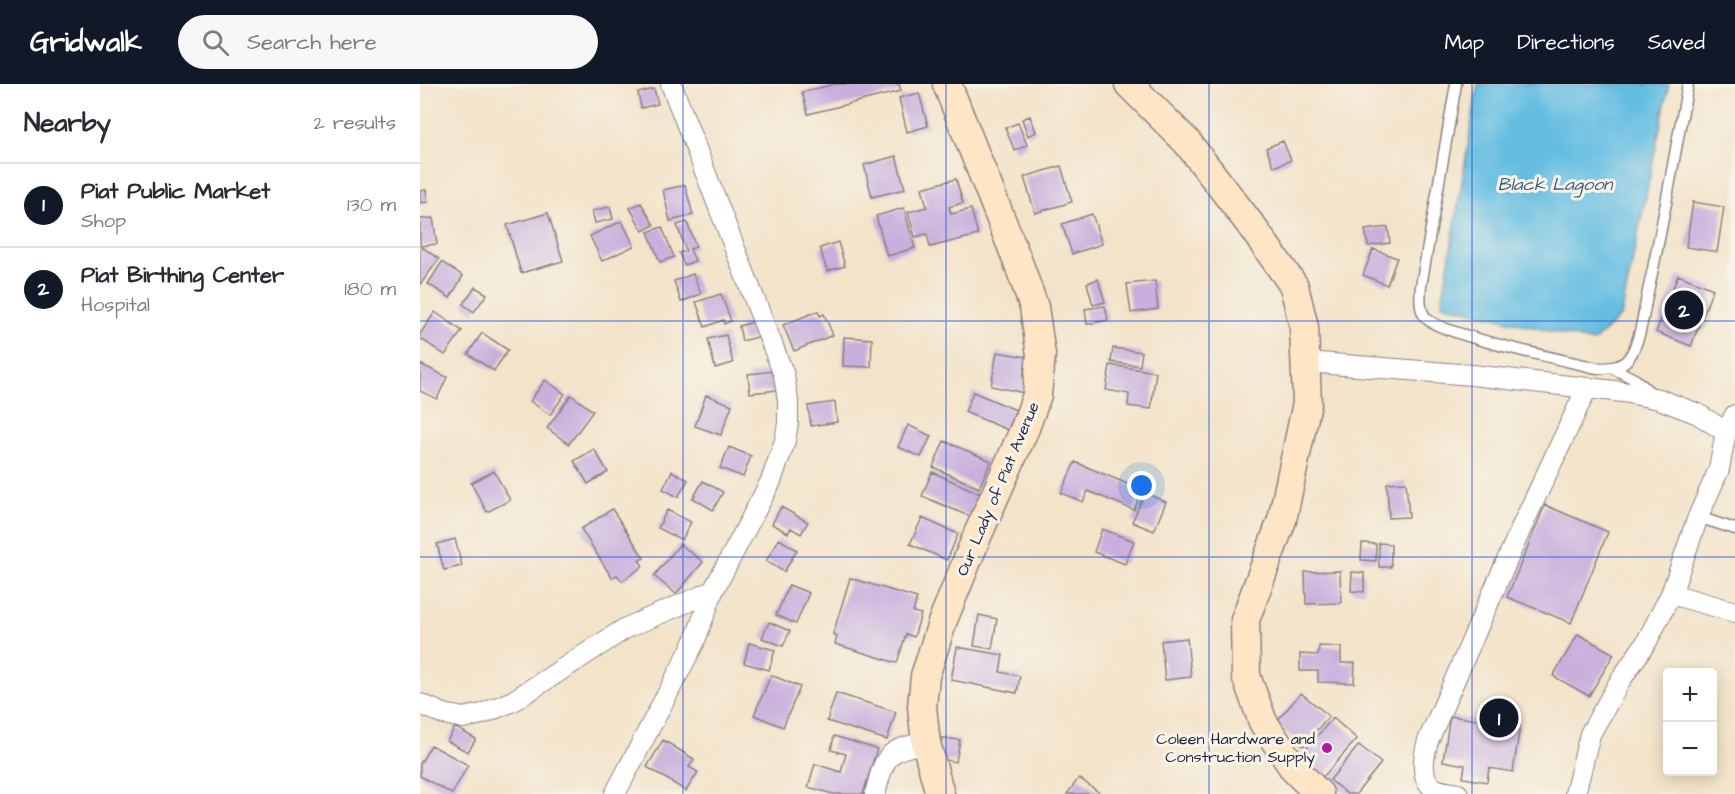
<!DOCTYPE html>
<meta charset="utf-8">
<style>
body{margin:0;font-family:"Architects Daughter",sans-serif;background:#f7f7f7;color:#2b2b33}
.controls{position:absolute;right:18px;bottom:18px;display:grid;overflow:hidden;border-radius:6px;box-shadow:0 3px 15px #0003}
.controls button{width:54px;height:54px;display:grid;place-items:center;padding:0;border:0;border-bottom:2px solid #e1e1e2;background:#fff;color:#2b2b33;font:30px sans-serif}
.you{position:absolute;left:722px;top:402px;width:21px;height:21px;margin:-15px;border:4px solid #fff;border-radius:50%;background:#1a73e8;box-shadow:0 0 0 9px #1a73e833}
.badge{display:grid;place-items:center;width:39px;height:39px;border-radius:50%;background:#111827;color:#fff;font-size:20px;font-weight:700}
.pin{position:absolute;translate:-50% -50%;border:3px solid #fff;box-shadow:0 2px 6px #0006}
.list{margin:0;padding:0;list-style:none}
h2{display:flex;justify-content:space-between;align-items:center;height:78px;margin:0;padding:0 24px;font-size:26px}
h2 small{font-size:20px;font-weight:400;color:#7c7c81}
.list li{display:grid;grid-template-columns:39px 1fr auto;gap:18px;align-items:center;box-sizing:border-box;height:84px;padding:0 24px;border-top:2px solid #e1e1e2}
.list b{display:block;font-size:22px;white-space:nowrap}
.list p{margin:0;font-size:20px;white-space:nowrap;color:#7c7c81}
.list em{font-size:20px;font-style:normal;color:#7c7c81}
.icon{flex:none;width:33px;height:33px;fill:none;stroke:currentColor;stroke-width:2;stroke-linecap:round;stroke-linejoin:round}
.map{position:relative;flex:none;width:1315px;height:710px;overflow:hidden}
header{display:flex;align-items:center;gap:36px;box-sizing:border-box;height:84px;padding:0 30px;background:#111827;color:#fff}
header strong{font-size:28px}
nav{display:flex;gap:33px;margin-inline-start:auto;font-size:21px}
.search{width:420px;height:54px;background:#f7f7f7;display:flex;align-items:center;gap:15px;box-sizing:border-box;padding:0 21px;border-radius:33px;color:#7c7c81;font-size:22px}
main{display:flex}
aside{flex:1;background:#fff}
.map>svg:first-child{display:block}
</style>
<header>
<strong>Gridwalk</strong>
<div class="search"><svg class="icon" aria-label="search" viewBox="0 0 24 24"><circle cx="10" cy="10" r="6"/><path d="M15 15l6 6"/></svg>Search here</div>
<nav><a>Map</a><a>Directions</a><a>Saved</a></nav>
</header>
<main>
<aside>
<h2>Nearby<small>2 results</small></h2>
<ul class="list">
<li><span class="badge">1</span><div><b>Piat Public Market</b><p>Shop</p></div><em>130 m</em></li>
<li><span class="badge">2</span><div><b>Piat Birthing Center</b><p>Hospital</p></div><em>180 m</em></li>
</ul>
</aside>
<div class="map">
<svg width="1315" height="710" viewBox="0 0 1315 710">
<rect width="100%" height="100%" fill="#f7f3e8"/>
<filter id="ink" filterUnits="userSpaceOnUse"><feTurbulence type="fractalNoise" baseFrequency=".0167" numOctaves="2"/><feDisplacementMap in="SourceGraphic" scale="12" xChannelSelector="R" yChannelSelector="G"/><feConvolveMatrix kernelMatrix="1 2 1 2 8 2 1 2 1" color-interpolation-filters="sRGB"/></filter>
<filter id="wash" filterUnits="userSpaceOnUse"><feTurbulence type="fractalNoise" baseFrequency=".008" numOctaves="4" result="noise"/><feDisplacementMap in="SourceGraphic" scale="24" xChannelSelector="R" yChannelSelector="G"/><feGaussianBlur stdDeviation="1.35" result="paint"/><feColorMatrix in="noise" values="0 0 0 0 0 0 0 0 0 0 0 0 0 0 0 0 0 1.4 0 .05"/><feComposite in="paint" operator="in"/></filter>
<g filter="url(#wash)">
<rect width="100%" height="100%" fill="#f3e3c9"/>
<path fill="#65bee2" stroke="#44708e" stroke-width="1.5" d="M1058 0H1249L1201 232 1173 258 1022 220Z"/>
<g id="blocks">
<path fill="#c8afdd" d="M415 0H479L481 7 388 30 382 8Z
M234 5 238 20 221 24 218 9Z
M499 9 508 42 487 48 479 14Z
M610 32 616 48 608 52 602 35Z
M598 39 607 61 595 67 585 44Z
M863 57 871 76 854 83 846 64Z
M476 72 485 105 452 113 444 81Z
M641 82 652 118 615 129 604 93Z
M536 95 543 119 529 123 531 130 551 125 558 151 510 163 507 150 495 153 488 128 507 123 502 104Z
M265 101 273 131 250 137 243 106Z
M6 106 8 118 0 119V107Z
M1273 118 1304 123 1297 168 1266 163Z
M221 119 234 141 223 147 210 124Z
M190 123 193 135 175 139 172 127Z
M484 124 495 164 467 172 456 132Z
M128 129 143 177 101 189 87 141Z
M672 130 682 160 652 170 642 140Z
M13 134 17 160 0 162V135Z
M202 137 214 162 182 177 170 152Z
M267 138 276 163 270 165 275 177 264 181 259 169 266 167 257 141Z
M242 143 254 173 240 178 228 148Z
M968 143 970 159 948 162 945 146Z
M418 158 425 182 407 187 400 164Z
M2 163 19 175 0 201V166Z
M953 165 977 174 967 201 943 191Z
M22 178 43 192 30 214 8 200Z
M273 190 281 210 261 218 254 197Z
M1258 191 1293 205 1271 262 1236 248Z
M678 195 685 218 673 221 667 199Z
M735 197 738 225 711 229 707 200Z
M55 203 67 210 54 228 43 220Z
M301 210 311 237 304 240 303 236 285 243 276 218Z
M685 222 688 236 667 240 665 225Z
M398 227 400 232 404 230 413 251 374 267 363 241Z
M15 228 42 247 25 271 0 254V250Z
M337 237 341 252 322 257 319 242Z
M62 249 88 266 74 287 48 270Z
M306 251 313 279 295 284 288 255Z
M424 253 452 255 451 283 423 282Z
M693 264 722 268 720 282 691 278Z
M577 268 607 273 603 293 608 294 605 309 571 302Z
M0 280 27 293 17 315 0 307Z
M690 281 736 288 731 325 708 322 709 310 686 306Z
M355 287 357 306 330 309 328 290Z
M125 296 145 310 130 331 110 317Z
M553 308 596 326 588 346 545 328Z
M151 311 173 327 149 360 127 344Z
M286 311 312 321 301 351 275 342Z
M415 318 417 338 391 342 388 322Z
M488 341 511 352 501 373 478 363Z
M524 357 571 377 559 404 513 383Z
M309 363 331 372 323 393 300 384Z
M174 365 188 388 168 400 154 377Z
M655 378 722 406 714 426 668 407 663 418 641 409Z
M74 387 90 416 67 428 51 399Z
M252 387 268 396 258 413 243 405Z
M512 388 561 410 551 433 502 412Z
M283 397 303 408 293 426 273 414Z
M986 398 989 433 969 434 967 399Z
M725 409 746 418 734 447 712 438Z
M1125 421 1188 448 1151 539 1087 513Z
M361 423 388 438 381 450 371 444 368 449 352 440Z
M192 425 224 474 219 476 223 482 202 497 197 491 192 494 161 445Z
M247 426 271 438 262 456 238 444Z
M502 434 538 450 527 476 490 460Z
M682 445 714 457 705 480 674 468Z
M35 455 42 482 24 486 17 460Z
M359 455 377 466 364 488 346 477Z
M942 459 956 460V477L941 476Z
M959 459 971 460V483H959Z
M260 460 283 478 256 510 234 492Z
M920 487 921 519 886 520 885 488Z
M932 488 944 489V508L931 507Z
M430 494 497 514 493 528 501 530 494 553 486 550 477 579 415 560 417 552 413 550Z
M369 501 389 509 376 540 356 531Z
M559 531 577 535 572 565 554 562Z
M349 538 370 547 363 562 342 554Z
M1158 550 1194 570 1169 612 1133 592Z
M767 554 771 593 745 596 741 557Z
M329 559 355 566 349 586 324 579Z
M899 562 921 563V579H935L934 599 898 598V587H880V570L898 571Z
M537 563 583 571 580 588 600 592 597 609 531 596Z
M351 591 380 603 363 643 334 631Z
M416 609 476 628 467 656 407 637Z
M881 609 909 632 883 662 855 639Z
M1030 632 1100 642 1093 688 1069 684 1067 698 1043 694 1045 681 1023 677Z
M913 634 937 655 902 694 878 673Z
M35 643 56 655 48 668 27 657Z
M414 652 457 665 443 710H413L388 703 395 680 421 688 426 670 411 666Z
M522 654 540 656 536 678 519 675Z
M243 656 274 675 269 683 278 688 266 707 227 683Z
M11 661 48 681 32 710 0 692V680Z
M939 661 961 679 936 710H927L910 696Z
M659 694 681 710H647Z"/>
</g>
</g>
<g filter="url(#ink)">
<use href="#blocks" fill-opacity="0" stroke="#8a8282" stroke-width="1.5"/>
<g fill="none" stroke-linecap="round" stroke-linejoin="round">
<defs>
<path id="lane" d="M1036 0 1001 202C1000 213 999 226 1006 234 1021 251 1148 277 1177 284 1191 284 1204 284 1212 269 1222 250 1224 224 1229 203 1244 136 1255 68 1268 0
M1193 284 1216 296 1232 310
M1278 433 1315 445"/>
<path id="street" d="M886 278 1052 291 1203 308 1239 315 1278 330 1306 348
M1251 510 1315 528
M0 620 24 630 43 634 62 630 93 617 206 544 293 507
M195 710 274 559 293 507 351 397 365 357 368 339V317L364 291 251 0
M455 710C465 673 465 665 506 659
M1038 710C1030 708 1020 708 1014 704 999 695 1004 670 1008 657L1102 442 1167 304
M1155 710 1170 650 1200 597 1227 557 1251 510 1278 433 1299 385 1306 348 1315 331"/>
<path id="secondary" d="M709 0 767 58 830 140 874 202 884 243 887 319 862 436 825 536 826 592 843 638 874 685 899 710
M520 710 506 659 502 623 505 592 523 536 558 450 605 344 617 311 621 271 614 223 598 178 527 0"/>
</defs>
<use href="#lane" stroke="#8a8282" stroke-width="13"/>
<use href="#street" stroke="#8a8282" stroke-width="22"/>
<use href="#secondary" stroke="#8a8282" stroke-width="31"/>
<use href="#lane" stroke="#fff" stroke-width="10"/>
<use href="#street" stroke="#fff" stroke-width="20"/>
<use href="#secondary" stroke="#fee5c5" stroke-width="28"/>
</g>
</g>
<path fill="none" stroke="#1d4ed8" stroke-width="1.5" stroke-opacity="0.55" d="M263 0V710M526 0V710M789 0V710M1052 0V710M0 237H1315M0 473H1315"/>
<circle fill="#b5179e" stroke="#f7f3e8" stroke-width="2" cx="907" cy="664" r="6"/>
<g text-anchor="middle" dominant-baseline="central" stroke-width="6" stroke-linejoin="round" paint-order="stroke">
<g font-size="16" fill="#22223b" stroke="#f7f3e8">
<text transform="translate(578 405) rotate(-67)">Our Lady of Piat Avenue</text>
</g>
<g font-size="16" fill="#22223b" stroke="#f7f3e8" text-anchor="end">
<text x="895" y="655">Coleen Hardware and<tspan x="895" dy="18">Construction Supply</tspan></text>
</g>
<g font-size="18" font-style="italic" fill="#395975" stroke="#f7f3e8">
<text x="1135" y="100">Black Lagoon</text>
</g>
</g>
</svg>
<div class="controls">
<button>+</button>
<button>−</button>
</div>
<div class="you"></div>
<div class="pin badge" style="left:1079px;top:634px">1</div>
<div class="pin badge" style="left:1264px;top:226px">2</div>
</div>
</main>
